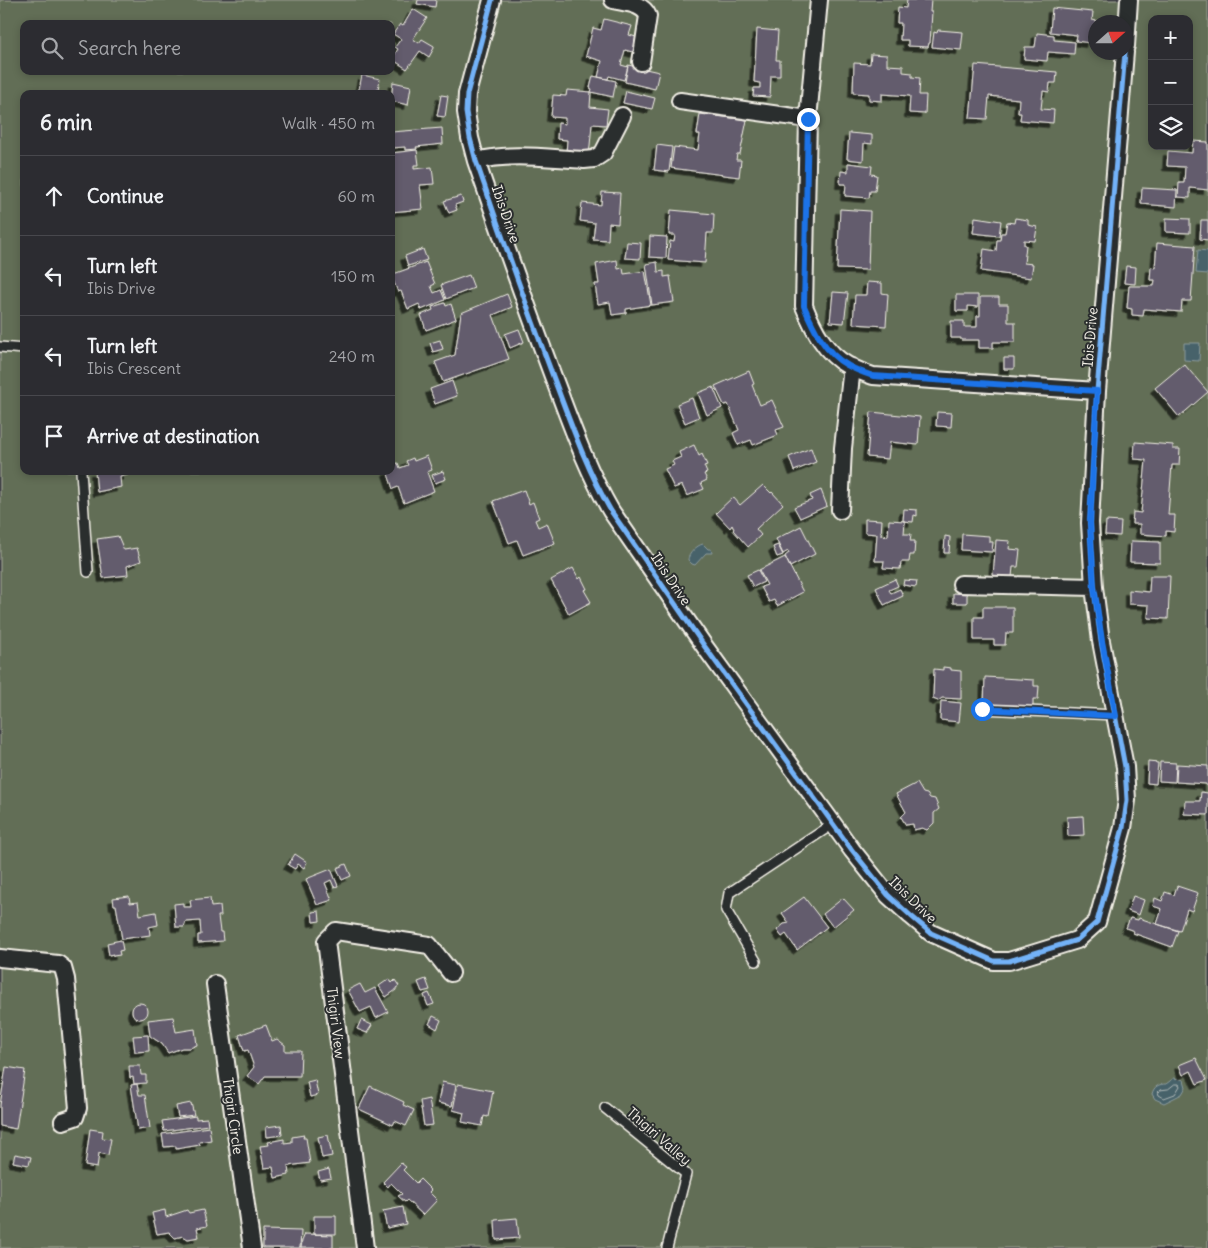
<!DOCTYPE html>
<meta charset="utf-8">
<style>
body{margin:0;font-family:Delius,sans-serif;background:#343439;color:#f1f3f6}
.controls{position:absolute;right:15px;top:15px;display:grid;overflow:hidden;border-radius:10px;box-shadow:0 2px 8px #0003}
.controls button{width:45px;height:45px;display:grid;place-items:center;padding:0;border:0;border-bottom:1px solid #48484d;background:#2c2c31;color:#f1f3f6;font:25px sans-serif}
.compass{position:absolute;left:1088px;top:15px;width:45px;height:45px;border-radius:50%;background:#2c2c31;box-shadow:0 2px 8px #0003;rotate:69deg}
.stop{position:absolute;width:15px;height:15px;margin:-11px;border:4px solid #1a73e8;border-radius:50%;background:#fff}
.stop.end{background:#1a73e8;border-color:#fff;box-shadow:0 1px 5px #0008}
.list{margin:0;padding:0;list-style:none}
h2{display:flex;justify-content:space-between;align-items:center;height:65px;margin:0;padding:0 20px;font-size:21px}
h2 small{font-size:16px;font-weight:400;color:#a6a7ab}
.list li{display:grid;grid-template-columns:32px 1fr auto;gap:15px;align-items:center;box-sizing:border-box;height:80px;padding:0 20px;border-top:1px solid #48484d}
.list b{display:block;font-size:19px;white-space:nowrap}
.list p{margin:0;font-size:16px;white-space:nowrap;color:#a6a7ab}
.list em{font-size:16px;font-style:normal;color:#a6a7ab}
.icon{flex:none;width:28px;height:28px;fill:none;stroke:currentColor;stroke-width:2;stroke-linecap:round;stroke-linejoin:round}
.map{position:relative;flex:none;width:1208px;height:1248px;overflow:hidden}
.search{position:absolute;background:#2c2c31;box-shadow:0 2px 8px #0003;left:20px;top:20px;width:375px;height:55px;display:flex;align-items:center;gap:12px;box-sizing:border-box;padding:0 18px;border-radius:10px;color:#a6a7ab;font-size:19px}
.panel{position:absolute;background:#2c2c31;box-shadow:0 2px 8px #0003;left:20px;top:90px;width:375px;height:385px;border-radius:10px}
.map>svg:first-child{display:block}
</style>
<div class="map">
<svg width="1208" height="1248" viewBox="0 0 1208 1248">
<defs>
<filter id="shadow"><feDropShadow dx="-4.5" dy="4.5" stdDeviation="0" flood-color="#0009"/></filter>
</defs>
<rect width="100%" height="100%" fill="#3b3b41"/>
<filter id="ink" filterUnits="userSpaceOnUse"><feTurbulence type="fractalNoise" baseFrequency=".02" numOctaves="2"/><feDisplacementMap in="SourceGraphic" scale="10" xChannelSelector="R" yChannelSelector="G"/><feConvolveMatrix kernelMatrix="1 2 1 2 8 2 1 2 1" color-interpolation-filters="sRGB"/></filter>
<g filter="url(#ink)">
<path fill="#626e56" stroke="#abb09f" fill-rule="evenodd" d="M0 0H1208V1248H0ZM1152 19H1189V146H1152ZM1096 22H1126V52H1096ZM24 24H391V71H24ZM24 94H391V471H24Z"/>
<path fill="#47626b" stroke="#8c9b9d" d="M1198 250 1208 251V274L1196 273Z
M1184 343H1200L1199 361 1184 360Z
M703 544 708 549H711L712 553H706L695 565 692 564 688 560C688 554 697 545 703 544Z
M1174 1078 1184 1080 1186 1087 1182 1094 1164 1103 1155 1099 1152 1094C1154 1086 1159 1084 1166 1084Z"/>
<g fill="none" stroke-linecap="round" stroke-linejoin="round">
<path stroke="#afb8b6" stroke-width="1" d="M1175 1084H1179L1180 1086 1175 1094 1164 1098 1159 1095 1158 1092 1160 1090 1168 1089Z"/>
</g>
<path fill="#635c6d" stroke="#f4f1e8" filter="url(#shadow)" d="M418 0H436L435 7 417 4Z
M907 0H931L930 12H932L930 43H929L928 47 908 46V40H900L901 23H897L898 7 906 8Z
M1052 8 1093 12 1092 20 1097 21V22H1096V34H1091L1090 43 1076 41 1077 35 1050 32Z
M413 9 427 18 413 39 419 43 422 39 434 46V48L429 57 420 51 407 69 392 59 398 49 395 47 401 39 393 34 400 24 403 26Z
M604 19 632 26 629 35 640 38 636 53 625 50 621 65 628 67 624 80 609 76 608 79 598 77 602 61 586 56 593 28 601 30Z
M757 29 778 31 776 60H780V76H771L770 97 753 96 754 88H760V83L754 82Z
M938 30 963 32 961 50 932 47 934 32 937 33Z
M1037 33 1054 35V40L1075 42 1074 54 1048 52 1047 61 1024 59 1025 47H1035Z
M871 54 887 55V65L903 66V72L912 73V77L920 78 919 95H926L925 114 909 113 910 96 882 94V101L869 100V94L853 93 854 63 870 64Z
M628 65 659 72 655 89 625 82Z
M975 65 1057 72 1056 83H1050L1049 92 1043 91 1041 109 1054 110 1053 123 1020 120 1021 113H1018L1019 99 989 96 987 119 970 118Z
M362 75 380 79 377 94H358Z
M593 76 616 81 613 97 591 92 592 89 590 88Z
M393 82 411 86 408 105 391 101Z
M567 90 591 92 590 107 608 109 606 125 592 124 589 156 566 154 567 140 557 139 558 123 565 124V118L551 117 553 95 566 96Z
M626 91 655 98 652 109 623 103Z
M441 95 448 96 445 117 437 116Z
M700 114 747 120 740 154H737L736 160H741L739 177 671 168 674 147 698 150 700 134H697Z
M442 128 443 144 416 147 417 149 405 150V147L392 148 391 132Z
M849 133 872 135V144L864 143 863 161 847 159Z
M1193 141 1208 142V190L1190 188V198L1178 197 1179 183H1184L1185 167 1167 166 1168 151 1192 153Z
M657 145 672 147 669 172 654 170Z
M417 150 419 165H414V169L432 167 434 184 420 185 423 209 391 212V153Z
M848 163 872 166 871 174 877 175 875 191H870L869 198 845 196 846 184H840L841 171 848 172Z
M1142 188 1177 190 1176 207 1141 204Z
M602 192 620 193 618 224 609 223 608 240 593 239 595 223 580 221 582 203 601 205Z
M461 196 463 202 455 205 457 210 449 213 444 201Z
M840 209 870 211 868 270 837 269Z
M671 210 714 214 713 233H707L705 263 668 260 670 241 674 242 675 235H669Z
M975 217 1001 221 999 236 973 233Z
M1015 218 1028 220V225L1037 227 1035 241 1024 240V245H1026L1024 263 1033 264 1031 278 981 271 984 249 996 251 997 240H1000L1001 233H1005L1007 222 1014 223Z
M1166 218 1190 219V233L1166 232Z
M1201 220H1208V240L1200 239Z
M650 236 667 237 666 258 649 257Z
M627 242 641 243 640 259 625 258Z
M1157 243 1195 246 1191 301H1182L1181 312 1144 309 1143 316 1132 315V309L1127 308 1129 286H1154L1155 280H1150L1151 267 1155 268Z
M423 249 427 260 408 266 405 256Z
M617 260 618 269 623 268 624 274 645 271 651 305 626 309V313L612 315 610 302 598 304 595 284H599L596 264Z
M426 262 435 284 431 286 434 293 441 290 445 300 421 310 419 304 408 309 401 291 398 292 391 275Z
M657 262 658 272 664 271V277L670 276 674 302 652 305 646 264Z
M1126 266 1136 267 1135 284 1124 283Z
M469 275 474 288 446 299 441 285Z
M867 282 882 283V293L888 294 886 326 853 324 855 295H866Z
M833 292 848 293 844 323 830 322Z
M507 294 512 307 493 315 509 359 443 382 435 362 455 355 461 313Z
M956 295H978V307L968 306V311H956Z
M980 297H999V304H1008V322H1015V342H993V348H979V340H961V338H951V321H964V327H977V316H980Z
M445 303 446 306 451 304 456 319 426 330 421 315 433 310 432 307Z
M519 329 524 342 510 348 505 334Z
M440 340 443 349 433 352 430 343Z
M1004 358H1014V369H1004Z
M1184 364 1208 392 1179 417 1155 388Z
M749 371 754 384 752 385 760 405 772 400 784 427 776 430 778 435 753 445 751 440 738 445 733 433 739 430 728 404 724 405 715 386Z
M452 381 457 396 435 404 430 389Z
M713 387 722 408 707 415 698 393Z
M692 398 699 417 685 423 677 404Z
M871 412 920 417 918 445 890 442 888 459 867 457Z
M937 412 952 413 951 427 936 426Z
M1135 442 1173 445V449H1180L1179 465H1172L1168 515H1175L1174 532 1166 531V536L1140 534V524H1132L1133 512 1141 513 1146 460 1134 459Z
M694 445 699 456 702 454 707 465 704 466 707 473 704 474 707 480 701 483 704 489 687 496 682 485 674 488 665 469 674 465 672 461 681 457 679 452Z
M811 448 816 462 794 471 789 457Z
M427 456 432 470 427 472 434 491 404 503 398 487 393 489 387 471H391V465L398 463 400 468 408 465 406 461 413 458 414 461Z
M95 471H126L128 475 120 477 121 487 97 492Z
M443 471 446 479 435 483 432 475Z
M763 485 771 493 772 492 783 504 756 529 761 535 748 547 733 530 734 529 732 525 730 528 716 513 733 497 740 505Z
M524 490 529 504 533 502 539 518 535 520 538 527 547 523 555 543 523 555 517 540 509 543 493 501Z
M821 490 827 506 800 518 794 507 812 500 810 495Z
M904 509 917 510V516L914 515 913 522 903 521Z
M865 519 882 520 881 535 888 536 889 520 905 521 904 534H911L910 541H915L914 555H910L909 562H901L900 569 883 568 884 561H875L877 534 865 533Z
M1106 521 1121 522 1120 536 1105 535Z
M801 526 815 554 790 567 785 556 789 553 788 551 783 554 776 539Z
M962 534 989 536V542H993L992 552 961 550Z
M118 536 124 550 137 548 141 561 127 566 128 575 103 578 97 539Z
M945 536 950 537 949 553H944Z
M996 540 1010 541 1009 549 1020 550 1018 567H1013L1012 577 993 576Z
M1131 541 1160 542V563L1130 562Z
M778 545 783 555 777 557 773 547Z
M785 557 803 592 777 606 774 600 769 602 761 587 767 585 759 570Z
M573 568 579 579 581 577 587 589 584 590 591 602 569 614 551 580Z
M758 570 764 582 753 587 747 575Z
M1150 576H1170L1168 619 1148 618 1149 605 1129 604V590L1149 592Z
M895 579 898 586 889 590 891 593 900 589 903 596 884 605 876 588Z
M904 580 917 581 916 587 903 585Z
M953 593 967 594V603H953Z
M983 607H1013V633H1006L1005 645H994V640H974V617H983Z
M943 667 951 668V670L961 671V699L942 698 938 701 933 699 934 669 943 670Z
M985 677 1034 680V686H1039L1038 699H1033V708L984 705Z
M941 701 961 703 959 722 940 720Z
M1148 762 1158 763 1156 784 1147 783Z
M1160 762 1176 763 1175 782 1159 781Z
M1177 764 1208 766V787L1206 786V784L1176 782Z
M917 783 923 793 927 794 930 798 935 799 939 809 934 813V823L927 830 922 828 914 830 913 824 906 825 901 817 906 812 896 794Z
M1201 792 1208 793V815L1184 814 1185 801H1200Z
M1083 816 1084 835 1068 836 1067 817Z
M295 854 307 862 304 868 298 864 295 869 288 865Z
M346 864 351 876 342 880 337 868Z
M331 869 338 886 334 887 331 880 325 883 332 900 317 905 306 879Z
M1177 886 1198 893 1192 911 1187 909 1180 931 1157 924 1162 909 1153 906 1155 898 1162 901 1165 892 1174 895Z
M129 896 130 903 138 902 140 915 156 912 158 925 149 927 150 935 122 939 116 905H114L113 898Z
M1133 896 1144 900 1139 915 1128 911Z
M804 897 827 927 797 950 786 934 782 937 777 930 784 924 789 923 782 913Z
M210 898 211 907 220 906 221 916H218L220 932H222L223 941 198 943V935H201L200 921 186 922 184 927H176L174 904 183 903V907H191L190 900Z
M843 898 854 910 833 927 823 914Z
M319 911 320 921 313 922 312 912Z
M1130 918 1138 920 1139 918 1178 931 1172 947 1133 933 1134 931 1126 928Z
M121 940 123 950 119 951 120 955 113 956V954L109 955 107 943Z
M389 979 392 983 395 980 399 986 396 988V990L386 997 379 986Z
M426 979 430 990 422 992 418 982Z
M360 984 365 993 375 988 388 1012 376 1018 371 1007 360 1012 348 990Z
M429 993 434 1004 428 1006 424 995Z
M132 1011a8 8 0 1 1 16 0a8 8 0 1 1-16 0Z
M433 1016 441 1020 437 1029 429 1024Z
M173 1017 176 1032 195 1029 197 1045 190 1048H182L168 1053 162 1044 150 1036 148 1020Z
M361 1020 372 1025 367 1033 357 1029Z
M266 1025 272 1041 277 1039 285 1045V1051H301L300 1076H265L259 1084 247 1076 254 1067 248 1050 244 1051 239 1035Z
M148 1035 149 1051 135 1052 133 1036Z
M1196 1058 1207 1080 1197 1084 1191 1071 1183 1075 1179 1065Z
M129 1066H140L141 1075H146V1083L134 1084 133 1077 130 1078Z
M6 1067 25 1070 16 1129 0 1126V1105Z
M315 1080 318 1095 310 1097 307 1082Z
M442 1082 456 1085 452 1106 438 1103Z
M137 1084 139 1095H145L150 1128 138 1130 131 1085Z
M458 1084 493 1091 488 1117 484 1116 482 1126 462 1122 464 1113 453 1110Z
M370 1086 404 1102 403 1105 414 1110 406 1126 395 1121 393 1125 359 1109Z
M429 1099 433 1125 424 1126 420 1101Z
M191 1103 194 1115 178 1117 176 1106Z
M196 1116V1119L207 1118 208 1125 164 1131 162 1121Z
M281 1125 282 1135 267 1137 266 1127Z
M209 1127 211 1140 199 1142 200 1145 176 1149V1146L164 1147 162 1134Z
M90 1129 103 1131 102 1138 111 1139 108 1155 99 1153 97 1168 85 1166Z
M304 1135 303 1138H306L310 1163 288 1166 289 1175 275 1178 273 1167 264 1168 260 1146 269 1145 268 1142 284 1139V1143L292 1142V1137Z
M328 1135 332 1156 322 1158 318 1137Z
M15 1154 31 1157 29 1165 13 1162Z
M401 1163 406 1167 403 1170 416 1183 420 1179 431 1190 429 1192 437 1200 423 1215 407 1200 405 1202 398 1196 402 1194 391 1183 388 1187 383 1182Z
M329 1169 331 1178 320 1180 318 1172Z
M403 1207 406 1224 387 1228 383 1211Z
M165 1210 166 1217 187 1210 189 1213 203 1210 207 1226 197 1228 199 1237 188 1239 183 1236 175 1238 169 1232 157 1234 152 1213Z
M314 1216H336V1234H314Z
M517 1218 519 1238 496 1240 495 1220Z
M263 1230 301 1231 300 1248H263Z
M305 1234 333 1235V1248H301L302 1241Z"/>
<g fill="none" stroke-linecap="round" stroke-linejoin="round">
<defs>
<path id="lane" d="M0 347 24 349
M81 471 88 572
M982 709 1116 715
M756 961 726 910 729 893 833 824
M605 1108 686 1174 667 1248"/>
<path id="street" d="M492 0 467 94 466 112 470 138 476 161C501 234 527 307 554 379 571 424 587 470 611 511L705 647 852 850 888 895 911 916 931 933 994 961H1009L1077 940 1097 922 1123 828 1127 800 1125 767 1101 641 1094 587 1090 523 1097 391 1125 52
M613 0C625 3 643 3 648 16L641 62
M819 0 808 119 804 306C813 328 825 353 847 365 856 370 864 373 873 376L1097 391
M1126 46 1129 0
M680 101 808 119
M476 161C511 152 548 158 584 160L594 159 603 153 622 116
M840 510 843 448 852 367
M961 584 1094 587
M0 958 58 964 63 968 66 979 78 1108 75 1117 63 1121
M215 984 252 1248
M365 1248 326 941 336 931 429 945 451 973"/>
</defs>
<use href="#lane" stroke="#f4f1e8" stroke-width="12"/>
<use href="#street" stroke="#f4f1e8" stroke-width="20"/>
<use href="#lane" stroke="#2a2d2e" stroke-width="9"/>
<use href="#street" stroke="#2a2d2e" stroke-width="16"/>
<defs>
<path id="cycleway" d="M492 0 467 94 466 112 470 138 476 161C501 234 527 307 554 379 571 424 587 470 611 511L705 647 852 850 888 895 911 916 931 933 994 961H1009L1077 940 1097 922 1123 828 1127 800 1125 767 1101 641 1094 587 1090 523 1097 391 1125 52"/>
</defs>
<use href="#cycleway" stroke="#2a2d2e" stroke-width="8"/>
<use href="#cycleway" stroke="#73b2f8" stroke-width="5"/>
</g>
</g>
<g fill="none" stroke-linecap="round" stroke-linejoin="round" filter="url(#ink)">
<path stroke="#1a73e8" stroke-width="6" d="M808 119 804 306C813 328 825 353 847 365 855 370 864 373 873 376L1097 391 1090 523 1094 587 1102 641 1116 716 982 709"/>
</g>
<g text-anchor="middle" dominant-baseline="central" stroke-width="4" stroke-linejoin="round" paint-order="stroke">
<g font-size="14" fill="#f4f1e8" stroke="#2a2d2e">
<text transform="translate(506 214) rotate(71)">Ibis Drive</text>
<text transform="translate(1090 337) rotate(-85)">Ibis Drive</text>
<text transform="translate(671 579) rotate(56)">Ibis Drive</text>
<text transform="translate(913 900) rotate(44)">Ibis Drive</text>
<text transform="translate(336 1023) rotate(83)">Thigiri View</text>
<text transform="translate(233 1116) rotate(82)">Thigiri Circle</text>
<text transform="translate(659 1136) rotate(41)">Thigiri Valley</text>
</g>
</g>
</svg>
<div class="controls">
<button>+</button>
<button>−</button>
<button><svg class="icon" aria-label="layers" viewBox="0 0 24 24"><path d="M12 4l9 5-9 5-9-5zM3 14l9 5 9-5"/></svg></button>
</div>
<svg class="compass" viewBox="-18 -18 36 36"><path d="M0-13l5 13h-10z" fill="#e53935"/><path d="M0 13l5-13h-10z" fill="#a6a7ab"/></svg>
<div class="stop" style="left:982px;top:709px"></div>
<div class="stop end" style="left:808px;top:119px"></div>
<div class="search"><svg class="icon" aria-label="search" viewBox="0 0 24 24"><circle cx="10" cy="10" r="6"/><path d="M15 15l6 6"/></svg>Search here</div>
<section class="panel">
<h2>6 min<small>Walk · 450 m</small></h2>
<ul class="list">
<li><svg class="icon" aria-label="ahead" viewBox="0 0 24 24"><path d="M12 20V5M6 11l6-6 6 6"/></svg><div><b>Continue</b></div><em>60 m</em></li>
<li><svg class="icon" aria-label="left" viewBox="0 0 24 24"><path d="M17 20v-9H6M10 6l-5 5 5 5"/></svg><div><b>Turn left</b><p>Ibis Drive</p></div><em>150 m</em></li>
<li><svg class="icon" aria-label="left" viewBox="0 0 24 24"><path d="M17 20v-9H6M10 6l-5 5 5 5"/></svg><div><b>Turn left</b><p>Ibis Crescent</p></div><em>240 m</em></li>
<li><svg class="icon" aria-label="arrive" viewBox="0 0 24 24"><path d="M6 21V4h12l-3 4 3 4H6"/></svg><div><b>Arrive at destination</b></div></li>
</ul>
</section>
</div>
